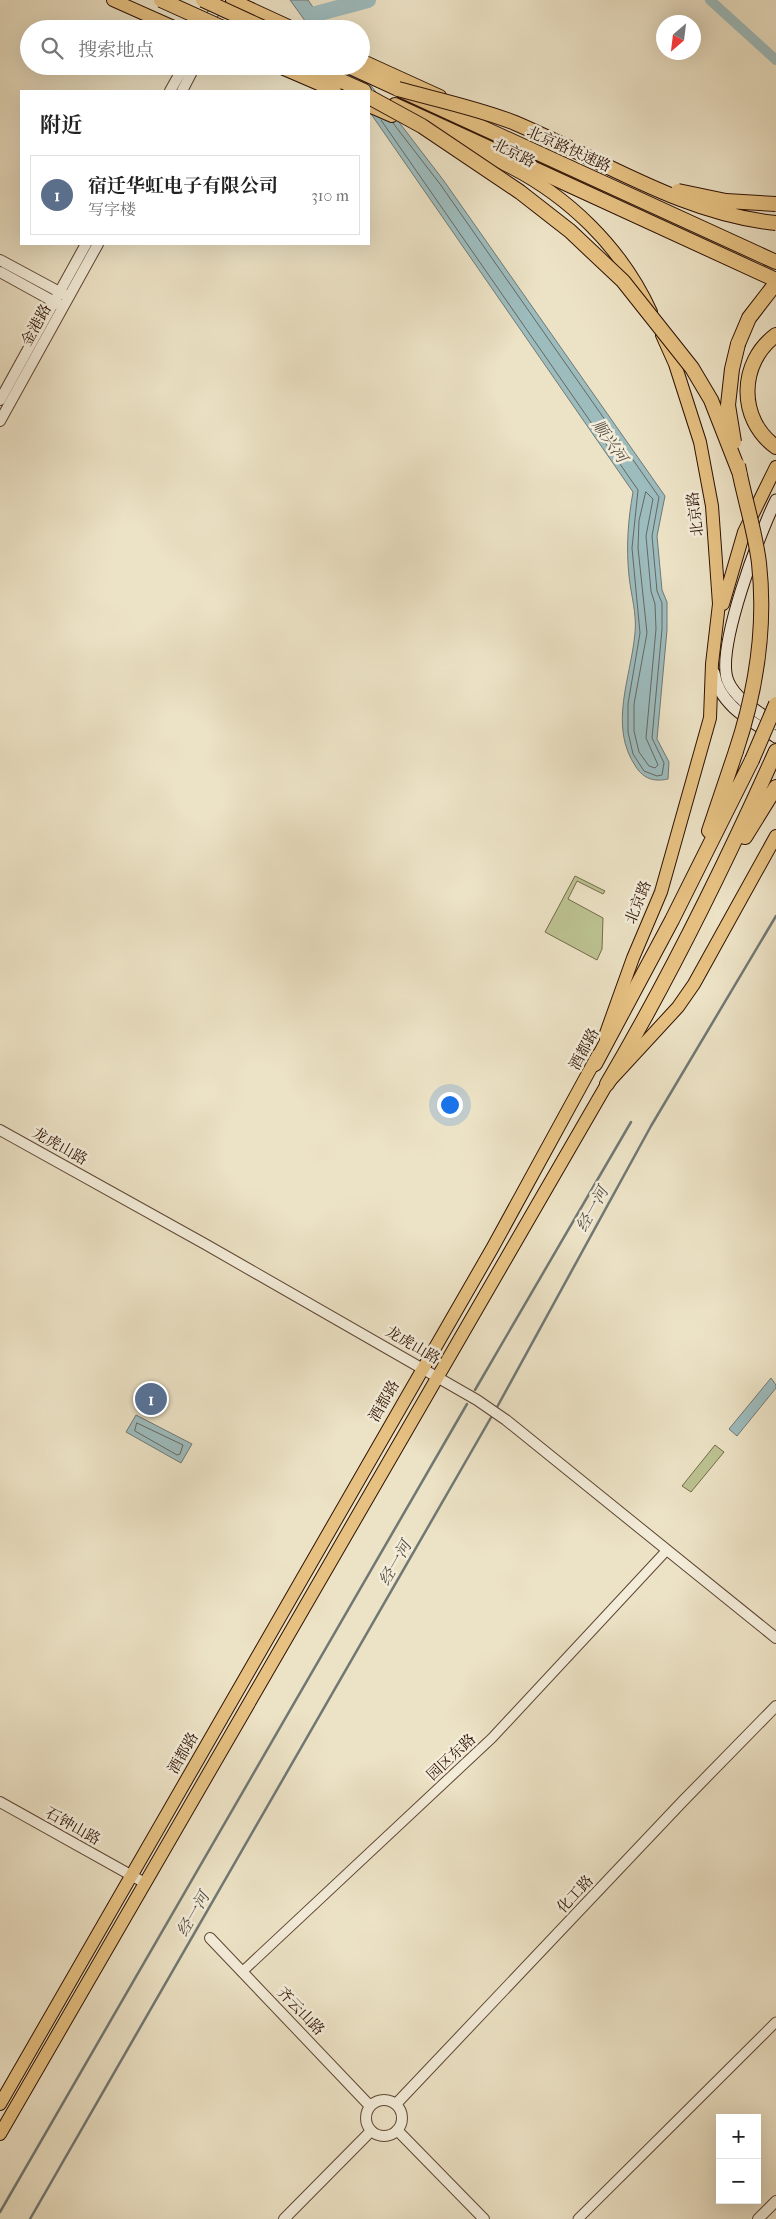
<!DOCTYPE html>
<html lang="zh">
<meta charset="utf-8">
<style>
body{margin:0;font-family:"IM FELL French Canon","Noto Serif SC",serif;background:#f2f2f2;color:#222}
.controls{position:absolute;right:15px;bottom:15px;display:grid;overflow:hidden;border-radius:0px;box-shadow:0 5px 20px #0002}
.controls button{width:45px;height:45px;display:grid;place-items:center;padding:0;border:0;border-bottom:1px solid #e0e0e0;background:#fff;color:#222;font:25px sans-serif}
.compass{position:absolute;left:656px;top:15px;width:45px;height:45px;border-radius:50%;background:#fff;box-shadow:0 5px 20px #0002;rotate:208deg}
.you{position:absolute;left:449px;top:1104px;width:18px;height:18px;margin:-12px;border:4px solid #fff;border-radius:50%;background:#1a73e8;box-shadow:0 0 0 8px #1a73e833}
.badge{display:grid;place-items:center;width:32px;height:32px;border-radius:50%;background:#8f2418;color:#fff;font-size:16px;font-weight:700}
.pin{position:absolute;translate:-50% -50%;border:2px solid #fff;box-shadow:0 1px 5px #0006}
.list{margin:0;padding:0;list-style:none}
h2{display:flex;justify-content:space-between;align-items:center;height:65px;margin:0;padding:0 20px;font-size:21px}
h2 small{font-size:16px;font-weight:400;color:#767676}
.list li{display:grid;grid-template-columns:32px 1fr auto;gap:15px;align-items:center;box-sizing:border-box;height:80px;margin:0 10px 10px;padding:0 10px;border:1px solid #e0e0e0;border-radius:0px}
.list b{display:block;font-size:19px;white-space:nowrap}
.list p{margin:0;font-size:16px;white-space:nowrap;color:#767676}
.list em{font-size:16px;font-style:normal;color:#767676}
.icon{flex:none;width:28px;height:28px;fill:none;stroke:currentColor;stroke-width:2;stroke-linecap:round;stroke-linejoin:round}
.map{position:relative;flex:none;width:776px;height:2219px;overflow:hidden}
.search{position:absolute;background:#fff;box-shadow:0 5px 20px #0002;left:20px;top:20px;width:350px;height:55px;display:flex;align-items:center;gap:12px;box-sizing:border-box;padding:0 18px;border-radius:28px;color:#767676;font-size:19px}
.panel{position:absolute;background:#fff;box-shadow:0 5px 20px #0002;left:20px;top:90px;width:350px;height:155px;border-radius:0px}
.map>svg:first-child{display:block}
</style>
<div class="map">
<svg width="776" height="2219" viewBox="0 0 776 2219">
<rect width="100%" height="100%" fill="#ece2c5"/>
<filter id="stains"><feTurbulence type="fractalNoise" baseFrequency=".004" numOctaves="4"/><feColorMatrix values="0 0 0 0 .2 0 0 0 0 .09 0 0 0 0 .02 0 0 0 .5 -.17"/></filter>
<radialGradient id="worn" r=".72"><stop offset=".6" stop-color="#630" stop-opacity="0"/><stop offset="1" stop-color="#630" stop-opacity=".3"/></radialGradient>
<path fill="#bcc291" stroke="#756a4a" d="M575 876 605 891 603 894 577 881 568 899 603 918 602 949 597 960 545 932Z
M715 1445 724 1452 691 1492 682 1486Z"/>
<path fill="#9dbcbe" stroke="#717874" d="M290 0H308L328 29H311Z
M337 66H356L444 181 665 496 657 536 662 590 667 602V630L657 739 669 762 668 779C654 782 644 779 636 767 608 726 631 678 635 633 637 614 631 595 629 576 626 547 628 520 633 492L369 111V91H355Z
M771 1378 776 1385V1388L737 1436 729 1429Z
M136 1415 192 1444 181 1463 126 1432Z"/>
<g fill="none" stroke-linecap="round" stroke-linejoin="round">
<path stroke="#666761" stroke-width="1" d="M381 120 638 490 632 548 640 633 628 704V732L633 754 644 771 657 776 662 775 664 763 652 738 662 629V603L657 591 652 536 659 497 440 184 393 123
M646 492 653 499 646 536 651 591 655 604 656 629 646 738 658 765 655 768 649 766 639 752 634 731V704L647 633 638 548 639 521Z
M137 1423 183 1445 180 1454 177 1455 135 1431Z"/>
<path stroke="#717874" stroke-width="2.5" d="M475 1390 631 1122
M496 1409 651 1126 776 916
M0 2212 467 1404
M30 2219 493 1414"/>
<path stroke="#9dbcbe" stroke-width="10" d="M710 0 776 60"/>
<path stroke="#9dbcbe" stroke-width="16" d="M312 15 368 0"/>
<defs>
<path id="minor" d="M242 1972 492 1738 667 1550
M578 2219 776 2022"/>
<path id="tertiary" d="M205 29 220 0
M170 91 184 66
M182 91 195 66
M0 260 65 295
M0 272 60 305
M0 400 86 244
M0 421 98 244
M0 1130 205 1244 477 1400 506 1420 776 1638
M0 1802 145 1883
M210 1938 370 2106
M366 2118a18 18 0 1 1 36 0a18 18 0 1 1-36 0Z
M396 2104 683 1801 776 1706
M397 2130 484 2219
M284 2219 371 2131
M758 2219 776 2201"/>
<path id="secondary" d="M776 500C760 532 715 650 728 681 735 699 760 713 776 724
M714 673C719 705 751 721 776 737"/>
<path id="primary" d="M113 0 178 29
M232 0 295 29
M361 60 440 96
M277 66 335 91
M369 106 392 116
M452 141C469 149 487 155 504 164 568 195 622 248 651 312
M723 604 744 532 776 467
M605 1036 633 958 661 892 710 718 712 664 719 604 712 506 700 442 675 364 662 335
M0 2104 493 1247 598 1055
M0 2134 607 1084 678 1007 694 984 776 836"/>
<path id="trunk" d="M308 66 364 91
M348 66 776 262
M395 105 776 280
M776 335C739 362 737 419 776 447
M738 344 749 318 776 283
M709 831 736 751
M745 837 776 787
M595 1064 672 920 752 760
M607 1084C670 977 725 865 776 751"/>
</defs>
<use href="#minor" stroke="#5e4634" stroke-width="11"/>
<use href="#tertiary" stroke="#5e4634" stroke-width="12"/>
<use href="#secondary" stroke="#2e1204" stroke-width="13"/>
<use href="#primary" stroke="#2e1204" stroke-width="14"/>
<use href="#trunk" stroke="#2e1204" stroke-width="16"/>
<use href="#minor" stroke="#f3ecd9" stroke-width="9"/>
<use href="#tertiary" stroke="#f3ecd9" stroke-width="10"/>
<use href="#secondary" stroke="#f3ecd9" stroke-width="11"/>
<use href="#primary" stroke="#e6c182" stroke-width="12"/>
<use href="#trunk" stroke="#e6c182" stroke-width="14"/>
<defs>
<path id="trunk-bridge" d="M161 0 225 29
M203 0 266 29
M398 89C434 99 481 109 515 123 600 159 683 214 776 223
M369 97 422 126 520 192 570 231 623 281 692 368 711 400 740 474
M678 191 726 201 776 204
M734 442 728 405 732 369 738 344
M736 751C756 691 766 626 759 563 755 530 744 498 738 465
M752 760 776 704"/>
</defs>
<use href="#trunk-bridge" stroke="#2e1204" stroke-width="16" stroke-linecap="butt"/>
<use href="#trunk-bridge" stroke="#e6c182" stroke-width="14"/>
</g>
<g text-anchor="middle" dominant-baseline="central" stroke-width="5" stroke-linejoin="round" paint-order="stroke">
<g font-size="15" fill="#2e1204" stroke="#f3ecd9">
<text transform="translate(569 149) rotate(24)">北京路快速路</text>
<text transform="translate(514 153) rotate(27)">北京路</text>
<text transform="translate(36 325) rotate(-61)">金港路</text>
<text transform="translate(695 514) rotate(-97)">北京路</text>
<text transform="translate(638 902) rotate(-68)">北京路</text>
<text transform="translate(584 1049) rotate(-62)">酒都路</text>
<text transform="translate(60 1146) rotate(29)">龙虎山路</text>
<text transform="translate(413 1345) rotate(30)">龙虎山路</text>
<text transform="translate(384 1401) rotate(-60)">酒都路</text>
<text transform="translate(183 1753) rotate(-60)">酒都路</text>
<text transform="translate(451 1757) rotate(-43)">园区东路</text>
<text transform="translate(73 1826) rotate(29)">石钟山路</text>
<text transform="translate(575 1894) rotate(-47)">化工路</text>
<text transform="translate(301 2011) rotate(46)">齐云山路</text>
</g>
<g font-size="16" font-style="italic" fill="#554e45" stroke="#f3ecd9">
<text transform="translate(610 441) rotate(55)">顺兴河</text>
<text transform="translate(592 1209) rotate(-61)">经一河</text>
<text transform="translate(395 1563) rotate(-60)">经一河</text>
<text transform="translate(193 1914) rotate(-60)">经一河</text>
</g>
</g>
<rect width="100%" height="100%" filter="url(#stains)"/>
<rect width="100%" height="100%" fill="url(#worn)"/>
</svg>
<div class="controls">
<button>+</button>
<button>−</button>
</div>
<svg class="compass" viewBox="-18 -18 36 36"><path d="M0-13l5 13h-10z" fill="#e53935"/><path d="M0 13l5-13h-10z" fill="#767676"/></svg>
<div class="you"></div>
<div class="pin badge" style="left:151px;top:1399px;background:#5c6f8a">1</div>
<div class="search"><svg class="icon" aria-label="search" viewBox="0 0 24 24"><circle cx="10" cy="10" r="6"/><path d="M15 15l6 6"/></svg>搜索地点</div>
<section class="panel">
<h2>附近<small></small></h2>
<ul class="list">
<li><span class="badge" style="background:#5c6f8a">1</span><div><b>宿迁华虹电子有限公司</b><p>写字楼</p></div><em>310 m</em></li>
</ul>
</section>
</div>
